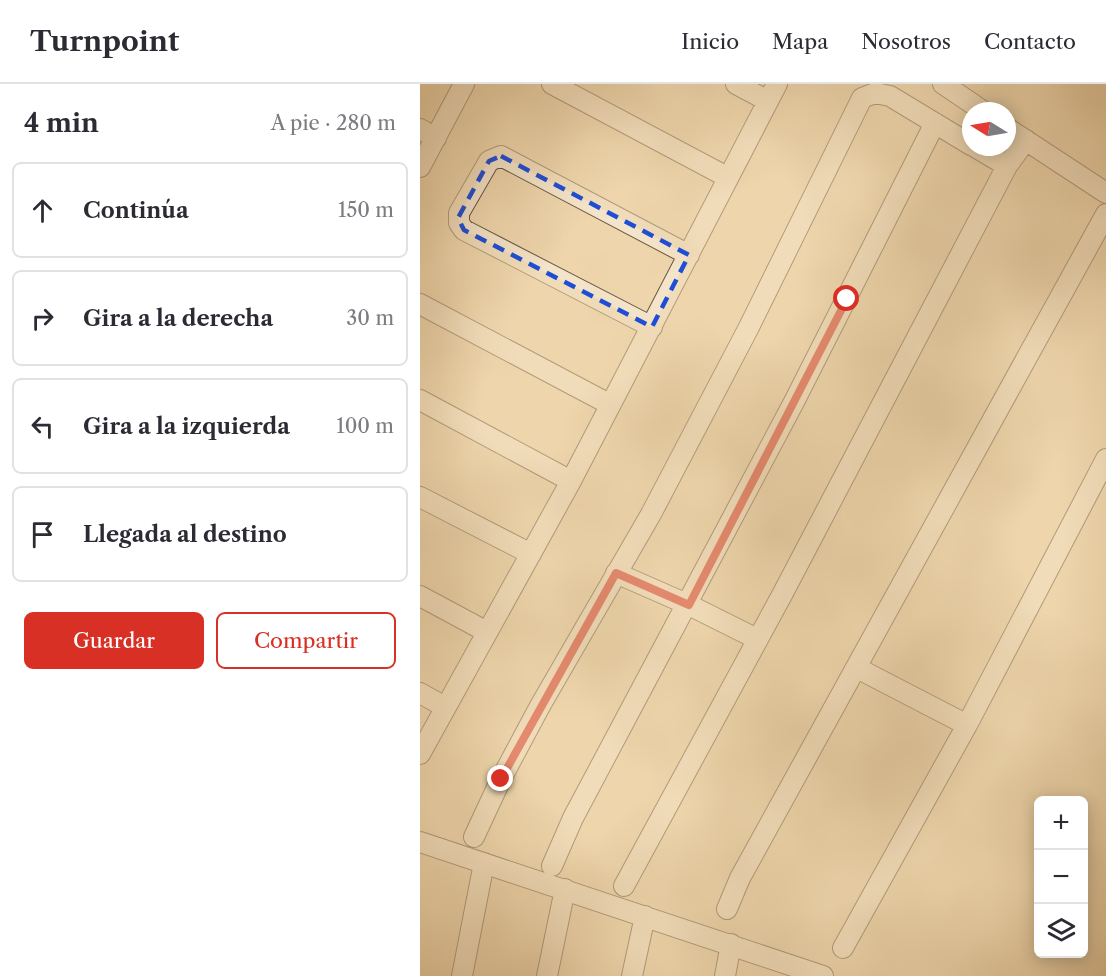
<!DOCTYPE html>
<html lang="es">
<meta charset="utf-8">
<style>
body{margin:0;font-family:"Libre Caslon Text",serif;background:#f7f7f7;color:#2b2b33}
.controls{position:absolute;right:18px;bottom:18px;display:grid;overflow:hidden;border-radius:9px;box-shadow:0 3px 15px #0003}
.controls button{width:54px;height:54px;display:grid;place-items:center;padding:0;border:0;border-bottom:2px solid #e1e1e2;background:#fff;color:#2b2b33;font:30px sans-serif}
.compass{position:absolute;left:542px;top:18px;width:54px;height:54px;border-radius:50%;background:#fff;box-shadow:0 3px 15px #0003;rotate:281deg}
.stop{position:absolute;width:18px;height:18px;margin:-14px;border:4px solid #d93025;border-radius:50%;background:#fff}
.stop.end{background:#d93025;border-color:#fff;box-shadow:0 2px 6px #0008}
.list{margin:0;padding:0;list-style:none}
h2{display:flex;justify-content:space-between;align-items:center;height:78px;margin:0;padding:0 24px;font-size:26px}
h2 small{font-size:20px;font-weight:400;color:#7c7c81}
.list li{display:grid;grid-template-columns:39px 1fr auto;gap:18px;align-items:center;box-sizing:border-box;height:96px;margin:0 12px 12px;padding:0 12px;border:2px solid #e1e1e2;border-radius:9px}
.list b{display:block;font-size:22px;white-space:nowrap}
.list em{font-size:20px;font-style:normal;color:#7c7c81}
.actions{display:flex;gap:12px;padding:18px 24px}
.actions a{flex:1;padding:14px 0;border:2px solid #d93025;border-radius:9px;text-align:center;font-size:21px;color:#d93025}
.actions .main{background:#d93025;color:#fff}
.icon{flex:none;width:33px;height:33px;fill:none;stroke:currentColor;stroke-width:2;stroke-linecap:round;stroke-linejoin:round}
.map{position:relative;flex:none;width:686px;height:892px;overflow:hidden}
header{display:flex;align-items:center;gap:36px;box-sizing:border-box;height:84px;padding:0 30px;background:#fff;border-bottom:2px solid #e1e1e2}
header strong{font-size:28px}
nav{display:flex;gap:33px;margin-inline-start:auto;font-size:21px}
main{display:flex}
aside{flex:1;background:#fff}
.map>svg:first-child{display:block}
</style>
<header>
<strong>Turnpoint</strong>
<nav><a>Inicio</a><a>Mapa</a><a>Nosotros</a><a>Contacto</a></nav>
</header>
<main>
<aside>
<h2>4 min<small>A pie · 280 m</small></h2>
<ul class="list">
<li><svg class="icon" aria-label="ahead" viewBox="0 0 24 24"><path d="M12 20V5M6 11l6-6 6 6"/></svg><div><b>Continúa</b></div><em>150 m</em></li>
<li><svg class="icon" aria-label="right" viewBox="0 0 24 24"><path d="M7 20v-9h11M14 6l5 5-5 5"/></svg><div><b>Gira a la derecha</b></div><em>30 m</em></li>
<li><svg class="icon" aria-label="left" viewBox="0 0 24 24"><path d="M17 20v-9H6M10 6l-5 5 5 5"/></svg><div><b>Gira a la izquierda</b></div><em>100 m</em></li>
<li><svg class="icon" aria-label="arrive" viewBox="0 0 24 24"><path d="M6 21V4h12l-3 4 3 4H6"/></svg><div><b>Llegada al destino</b></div></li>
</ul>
<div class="actions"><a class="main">Guardar</a><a>Compartir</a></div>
</aside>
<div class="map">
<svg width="686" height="892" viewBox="0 0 686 892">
<rect width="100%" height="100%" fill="#eed5ac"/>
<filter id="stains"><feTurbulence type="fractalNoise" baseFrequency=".00333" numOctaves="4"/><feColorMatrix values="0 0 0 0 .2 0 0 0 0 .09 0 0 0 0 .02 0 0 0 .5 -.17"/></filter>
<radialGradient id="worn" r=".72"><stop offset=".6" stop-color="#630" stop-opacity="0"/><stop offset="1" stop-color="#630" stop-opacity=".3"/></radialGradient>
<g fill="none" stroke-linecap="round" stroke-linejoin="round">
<defs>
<path id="minor" d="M132 0 307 93
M316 0 348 17
M523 0 563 27
M587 44 686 109
M0 45 16 54
M555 63 587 82
M0 83 44 0
M0 220 189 320
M232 243 44 146 39 139V129L69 77 81 72 269 171
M0 316 151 397
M0 413 111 470
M196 489 269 521 337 555
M0 512 67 548
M437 584 547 641
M0 609 25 623
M0 670 151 397 357 0
M54 753 81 695 120 622 231 430 328 245 442 14 455 9 470 12 551 61
M0 758 403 892
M132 782 153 734 375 316 515 39
M204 802 363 509 587 82 606 56
M307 825 320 794 686 130
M423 864 547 641 686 375
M42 892 64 779
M127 892 145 805
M212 892 225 832
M305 892 311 860"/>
</defs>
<use href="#minor" stroke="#685641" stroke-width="22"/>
<use href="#minor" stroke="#f4e4c9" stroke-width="20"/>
</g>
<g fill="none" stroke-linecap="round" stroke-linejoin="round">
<path stroke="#d93025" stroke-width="8" d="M81 695 196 489 269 521 427 215"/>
</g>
<path d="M0 0H686V892H0ZM81 72 269 171 232 243 44 146 38 134 69 77Z" fill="#eed5ac" fill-opacity=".55" fill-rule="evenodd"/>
<path fill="none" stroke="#1d4ed8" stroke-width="4.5" stroke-dasharray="12 8" stroke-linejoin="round" d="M81 72 269 171 232 243 44 146 38 134 69 77Z"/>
<rect width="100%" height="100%" filter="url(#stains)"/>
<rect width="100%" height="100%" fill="url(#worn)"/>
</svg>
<div class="controls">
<button>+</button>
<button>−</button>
<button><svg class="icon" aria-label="layers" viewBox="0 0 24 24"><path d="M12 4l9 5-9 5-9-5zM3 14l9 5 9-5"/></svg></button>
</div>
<svg class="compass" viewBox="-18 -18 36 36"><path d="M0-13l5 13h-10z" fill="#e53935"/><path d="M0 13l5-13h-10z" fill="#7c7c81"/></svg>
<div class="stop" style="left:427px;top:215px"></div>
<div class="stop end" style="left:81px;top:695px"></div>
</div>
</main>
